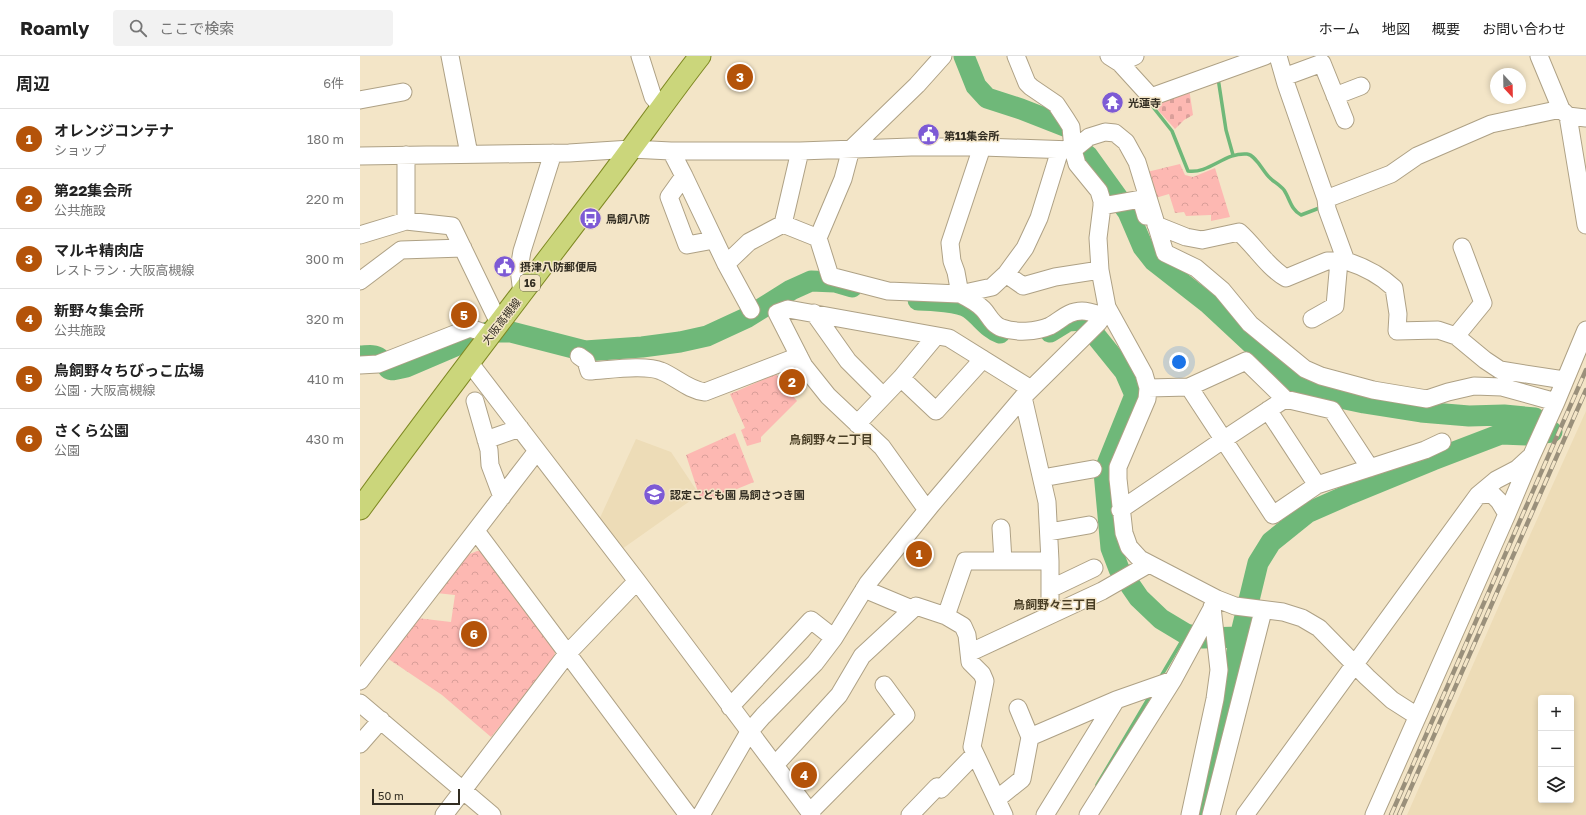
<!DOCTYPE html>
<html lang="ja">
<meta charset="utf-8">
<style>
body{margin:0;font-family:"Golos Text","Noto Sans JP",sans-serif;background:#f2f2f2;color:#222}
.controls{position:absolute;right:12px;bottom:12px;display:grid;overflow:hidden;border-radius:4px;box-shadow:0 2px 6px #0003}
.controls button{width:36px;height:36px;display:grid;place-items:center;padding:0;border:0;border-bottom:1px solid #e0e0e0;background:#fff;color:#222;font:20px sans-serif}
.compass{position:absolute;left:1130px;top:12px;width:36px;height:36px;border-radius:50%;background:#fff;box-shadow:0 2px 6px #0003;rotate:158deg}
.scale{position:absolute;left:12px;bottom:10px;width:88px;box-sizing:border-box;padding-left:4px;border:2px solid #322d22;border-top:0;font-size:11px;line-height:14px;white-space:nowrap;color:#322d22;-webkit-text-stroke:3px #f3e5c7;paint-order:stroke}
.you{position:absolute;left:819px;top:306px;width:14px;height:14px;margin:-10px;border:3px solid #fff;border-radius:50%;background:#1a73e8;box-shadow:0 0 0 6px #1a73e833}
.badge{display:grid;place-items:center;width:26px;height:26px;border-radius:50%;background:#b45309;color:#fff;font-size:13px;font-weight:700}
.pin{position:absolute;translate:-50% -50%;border:2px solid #fff;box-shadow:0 1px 4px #0006}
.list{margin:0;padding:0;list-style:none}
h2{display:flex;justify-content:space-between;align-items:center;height:52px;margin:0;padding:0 16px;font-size:17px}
h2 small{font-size:13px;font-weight:400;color:#767676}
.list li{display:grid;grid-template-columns:26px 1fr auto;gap:12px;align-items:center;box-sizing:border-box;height:60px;padding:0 16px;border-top:1px solid #e0e0e0}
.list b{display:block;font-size:15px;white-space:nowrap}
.list p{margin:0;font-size:13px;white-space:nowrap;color:#767676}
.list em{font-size:13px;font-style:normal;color:#767676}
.icon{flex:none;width:22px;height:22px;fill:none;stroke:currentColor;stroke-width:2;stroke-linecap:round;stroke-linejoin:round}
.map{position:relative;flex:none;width:1226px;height:759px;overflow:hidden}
header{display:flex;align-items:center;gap:24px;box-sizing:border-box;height:56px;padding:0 20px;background:#fff;border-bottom:1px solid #e0e0e0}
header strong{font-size:19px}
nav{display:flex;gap:22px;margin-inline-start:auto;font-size:14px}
.search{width:280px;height:36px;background:#f2f2f2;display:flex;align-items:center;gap:10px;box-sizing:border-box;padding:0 14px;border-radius:4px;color:#767676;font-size:15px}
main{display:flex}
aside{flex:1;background:#fff}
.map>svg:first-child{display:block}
</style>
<header>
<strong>Roamly</strong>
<div class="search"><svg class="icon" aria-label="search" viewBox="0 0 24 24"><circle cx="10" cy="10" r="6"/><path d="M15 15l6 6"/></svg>ここで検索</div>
<nav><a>ホーム</a><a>地図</a><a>概要</a><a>お問い合わせ</a></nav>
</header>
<main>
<aside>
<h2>周辺<small>6件</small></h2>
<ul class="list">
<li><span class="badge">1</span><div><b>オレンジコンテナ</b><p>ショップ</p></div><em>180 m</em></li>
<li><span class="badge">2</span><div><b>第22集会所</b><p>公共施設</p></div><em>220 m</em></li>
<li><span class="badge">3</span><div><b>マルキ精肉店</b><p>レストラン · 大阪高槻線</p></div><em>300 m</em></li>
<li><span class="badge">4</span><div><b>新野々集会所</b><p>公共施設</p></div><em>320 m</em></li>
<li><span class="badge">5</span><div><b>鳥飼野々ちびっこ広場</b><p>公園 · 大阪高槻線</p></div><em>410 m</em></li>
<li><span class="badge">6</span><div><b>さくら公園</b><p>公園</p></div><em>430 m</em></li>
</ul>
</aside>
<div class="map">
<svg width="1226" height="759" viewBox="0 0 1226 759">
<defs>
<pattern id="cemetery-stones" width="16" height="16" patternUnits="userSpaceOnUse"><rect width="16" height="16" fill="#fdb8b2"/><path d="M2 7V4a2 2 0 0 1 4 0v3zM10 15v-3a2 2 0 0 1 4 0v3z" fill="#d99e99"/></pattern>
<pattern id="park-crowns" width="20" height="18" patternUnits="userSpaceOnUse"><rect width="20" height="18" fill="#fdb8b2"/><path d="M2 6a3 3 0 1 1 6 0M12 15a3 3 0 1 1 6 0" fill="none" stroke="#d99e99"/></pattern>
</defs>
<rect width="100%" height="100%" fill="#f3e5c7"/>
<path fill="#eddcb7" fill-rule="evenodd" d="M1226 355V759H1047L1170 479ZM1181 642H1211V744H1181Z
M276 383 311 396 337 435V440L262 493 239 464Z"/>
<path fill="url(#cemetery-stones)" d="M829 32 833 59 824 64 815 73 790 45Z"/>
<path fill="url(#park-crowns)" d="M820 108 825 119 833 121 855 112 870 161 851 165V159L826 160 824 156 815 157 809 138 792 143 787 116Z
M107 246 115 265 99 271 94 252Z
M416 318 437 345 401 381V386L387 390 381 374 385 372 370 338Z
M375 377 394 426 350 444 340 442 326 399Z
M117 495H121L194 593 195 597 192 606 131 681 82 639 27 602 57 562 91 566 95 539 76 537 105 500Z"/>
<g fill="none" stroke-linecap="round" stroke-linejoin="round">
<path stroke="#6fb879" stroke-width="3.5" d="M858 22 866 74 873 99
M789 46 812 75 828 115C849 118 865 96 887 98 896 99 903 116 910 122 914 126 920 129 924 134 930 143 931 154 941 159L962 151
M800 622 826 578
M737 729 791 638"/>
<path stroke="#6fb879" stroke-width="21" d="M604 0 616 30 627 42 661 53 707 71
M727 99 768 156 783 191 794 205 849 248 938 331 952 336 1004 347 1061 356 1109 360 1144 359 1175 362 1192 376
M558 244C570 244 601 246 610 253 621 261 628 273 640 277
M690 276 708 265 723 264 765 316 775 339 744 416 751 492 759 513 779 542 801 563 826 578 843 582 880 581
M0 300C6 300 14 298 19 302 33 313 22 317 46 311L128 276H151L225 295 282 291 320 286 347 280 386 262 431 234 451 225 475 226 492 231
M841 759 861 672 880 581 898 507 911 486 947 457 990 438 1073 404 1141 378 1167 379 1192 376"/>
<defs>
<path id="minor" d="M90 0 109 98
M280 0 293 41 301 50
M583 0 557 29 491 93 483 123 458 182 470 220 528 235 600 238 632 231 646 218 665 192 679 162 700 94
M656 0 667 27 671 31 696 48 706 63 711 71 713 94 717 108 739 135 742 145V150L738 182 740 214 747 251 784 318 788 332 787 343 758 411V423L764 477 769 491 780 503 857 543 875 550 923 556 942 562 959 572 1007 621 1032 644 1057 660
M749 0 760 7 791 41 905 0
M918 0 926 28 966 143 967 153 986 205C1005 211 1020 219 1034 232L1038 258 1037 275 1078 274 1096 280 1125 304 1140 314 1204 324
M1179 0 1201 53 1208 60 1226 62
M760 7 775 0
M924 21 962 7 985 64
M975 40 1001 30
M0 44 43 36
M1208 60 1226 169
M622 91 590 187 592 205 596 216 600 238C608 242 616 246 623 253 629 259 632 269 642 272 656 277 676 276 690 270 701 264 708 255 722 255 729 255 737 258 743 260
M311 95 324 120 309 141 327 189 354 184
M0 100 209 97 271 93 311 95H440L551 91H622L713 94 729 81 745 76 755 77 766 86 777 106 805 197 836 212 862 234 890 268 945 313 961 320 1013 334 1067 343 1088 336 1114 330 1142 331 1196 346
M324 120 366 208 391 254
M966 143 1031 118 1057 100 1131 68 1201 53
M742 150 781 143 786 160
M46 165V99
M423 168 440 95
M796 169 826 181 842 184 879 176C895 190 907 211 926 222L967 205H986
M0 179 46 165 92 170 139 267
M366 208 389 186 423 168 458 182
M646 218 663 230 695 221 740 214
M0 225 41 194 103 192
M162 237 159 213 162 195 193 97
M454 257 488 305 523 340
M952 263 975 250 979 205
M1096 280 1123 247 1102 191
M219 300 226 305 229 315C248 314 285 308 301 315 316 321 328 334 345 336L439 300
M109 306 277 525 452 759
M0 309 18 308 110 272 130 279
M541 322 576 355 623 303
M829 331 913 459 957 429 1065 394 1082 386
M788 332 829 331 886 305 925 343 972 354 1010 412
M663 341 687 446 690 505V558
M115 345 129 394 130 409 142 441
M908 354 957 429
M497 368 541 322 576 280
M126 384 160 372
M682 422 733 413
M1118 439 1132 438 1139 445 1147 458
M567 454 522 391 468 340 444 310 417 257 428 253 589 282 671 333
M760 454 863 384 925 343
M641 472 643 505
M116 475 328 759
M689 476 729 469
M504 533 552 553
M690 533 734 512
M609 597 742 535 789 508
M0 625 177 395
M0 647 132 759
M370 651 451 564 474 582
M670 681 756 644 813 624
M0 688 21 664
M415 709 479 639 502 600 556 550 586 560
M637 743 662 723 670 681 658 652
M450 756 546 659 524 629
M84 759 207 598 277 525
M341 759 389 676 403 660 455 607 474 582 508 527 572 448 663 341 738 267 743 260 747 251
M550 759 577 731 581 733 615 698
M644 759 612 691 625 625 622 618 610 606 607 579 603 570 586 560 605 505H690
M685 759 756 644
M728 759 813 624 857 543
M830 759 855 643 859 614 852 551
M851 759 903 555
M885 759 1118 439 1136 424 1157 413 1169 402
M1014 759 1147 458 1171 401 1196 346 1226 274"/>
<path id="major" d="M0 453C81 342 165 233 248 124 279 83 308 41 340 0"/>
</defs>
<use href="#minor" stroke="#aea185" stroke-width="19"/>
<use href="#major" stroke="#7f8923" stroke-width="23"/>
<use href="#minor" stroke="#fff" stroke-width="17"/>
<use href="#major" stroke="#cbd67b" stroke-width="21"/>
<defs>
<path id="rail" d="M1031 759 1226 314
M1039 759 1226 334"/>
</defs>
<use href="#rail" stroke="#9a907b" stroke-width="4.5"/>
<use href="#rail" stroke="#f3e5c7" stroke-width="3" stroke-dasharray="9" stroke-linecap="butt"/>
</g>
<defs>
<symbol id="temple-disc" viewBox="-11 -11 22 22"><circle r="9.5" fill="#7d5ad5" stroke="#f3e5c7"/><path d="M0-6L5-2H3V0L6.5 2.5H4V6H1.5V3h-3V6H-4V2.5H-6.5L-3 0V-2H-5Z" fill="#fff"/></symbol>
<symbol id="civic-disc" viewBox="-11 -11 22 22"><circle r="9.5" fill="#7d5ad5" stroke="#f3e5c7"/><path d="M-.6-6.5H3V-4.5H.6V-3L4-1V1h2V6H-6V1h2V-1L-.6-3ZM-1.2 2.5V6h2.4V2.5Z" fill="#fff"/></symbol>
<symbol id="bus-disc" viewBox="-11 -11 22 22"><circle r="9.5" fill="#7d5ad5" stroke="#f3e5c7"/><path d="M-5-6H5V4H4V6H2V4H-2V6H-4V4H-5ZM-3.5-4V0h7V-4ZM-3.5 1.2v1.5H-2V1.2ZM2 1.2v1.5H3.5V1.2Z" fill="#fff"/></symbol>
<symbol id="school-disc" viewBox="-11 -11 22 22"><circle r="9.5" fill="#7d5ad5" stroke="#f3e5c7"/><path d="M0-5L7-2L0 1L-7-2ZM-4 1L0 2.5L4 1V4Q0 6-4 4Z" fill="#fff"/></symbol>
</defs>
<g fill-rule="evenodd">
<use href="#temple-disc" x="740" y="34" width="25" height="25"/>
<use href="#civic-disc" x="556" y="66" width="25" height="25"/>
<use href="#bus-disc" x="218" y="150" width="25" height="25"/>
<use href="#civic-disc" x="132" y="198" width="25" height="25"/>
<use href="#school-disc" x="282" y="426" width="25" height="25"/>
</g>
<g text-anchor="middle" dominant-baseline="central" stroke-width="3" stroke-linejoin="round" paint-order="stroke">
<rect fill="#f3e5c7" stroke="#6c6454" stroke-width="1" x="160" y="219" width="20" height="16" rx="3"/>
<g font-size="10" font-weight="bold" fill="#322d22">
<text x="170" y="227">16</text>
</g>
<g font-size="11" font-weight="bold" fill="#322d22" stroke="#f3e5c7" text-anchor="start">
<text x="768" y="46">光蓮寺</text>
<text x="584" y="79">第11集会所</text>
<text x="246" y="162">鳥飼八防</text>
<text x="160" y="210">摂津八防郵便局</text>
<text x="310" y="438">認定こども園 鳥飼さつき園</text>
</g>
<g font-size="11" fill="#322d22" stroke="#f3e5c7">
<text transform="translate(141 265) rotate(-52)">大阪高槻線</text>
</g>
<g font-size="12" font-weight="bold" fill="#4a3f26" stroke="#f3e5c7">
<text x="471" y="383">鳥飼野々二丁目</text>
<text x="695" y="548">鳥飼野々三丁目</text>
</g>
</g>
</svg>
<div class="controls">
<button>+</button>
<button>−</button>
<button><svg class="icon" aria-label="layers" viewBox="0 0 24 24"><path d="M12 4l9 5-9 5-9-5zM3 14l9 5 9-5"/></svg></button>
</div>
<svg class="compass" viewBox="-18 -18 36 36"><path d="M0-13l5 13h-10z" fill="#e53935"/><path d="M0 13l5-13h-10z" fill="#767676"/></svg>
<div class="scale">50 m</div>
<div class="you"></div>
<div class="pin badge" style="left:559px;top:498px">1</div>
<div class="pin badge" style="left:432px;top:326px">2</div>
<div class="pin badge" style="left:380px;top:21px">3</div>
<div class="pin badge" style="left:444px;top:719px">4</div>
<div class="pin badge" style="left:104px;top:259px">5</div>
<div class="pin badge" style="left:114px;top:578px">6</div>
</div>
</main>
